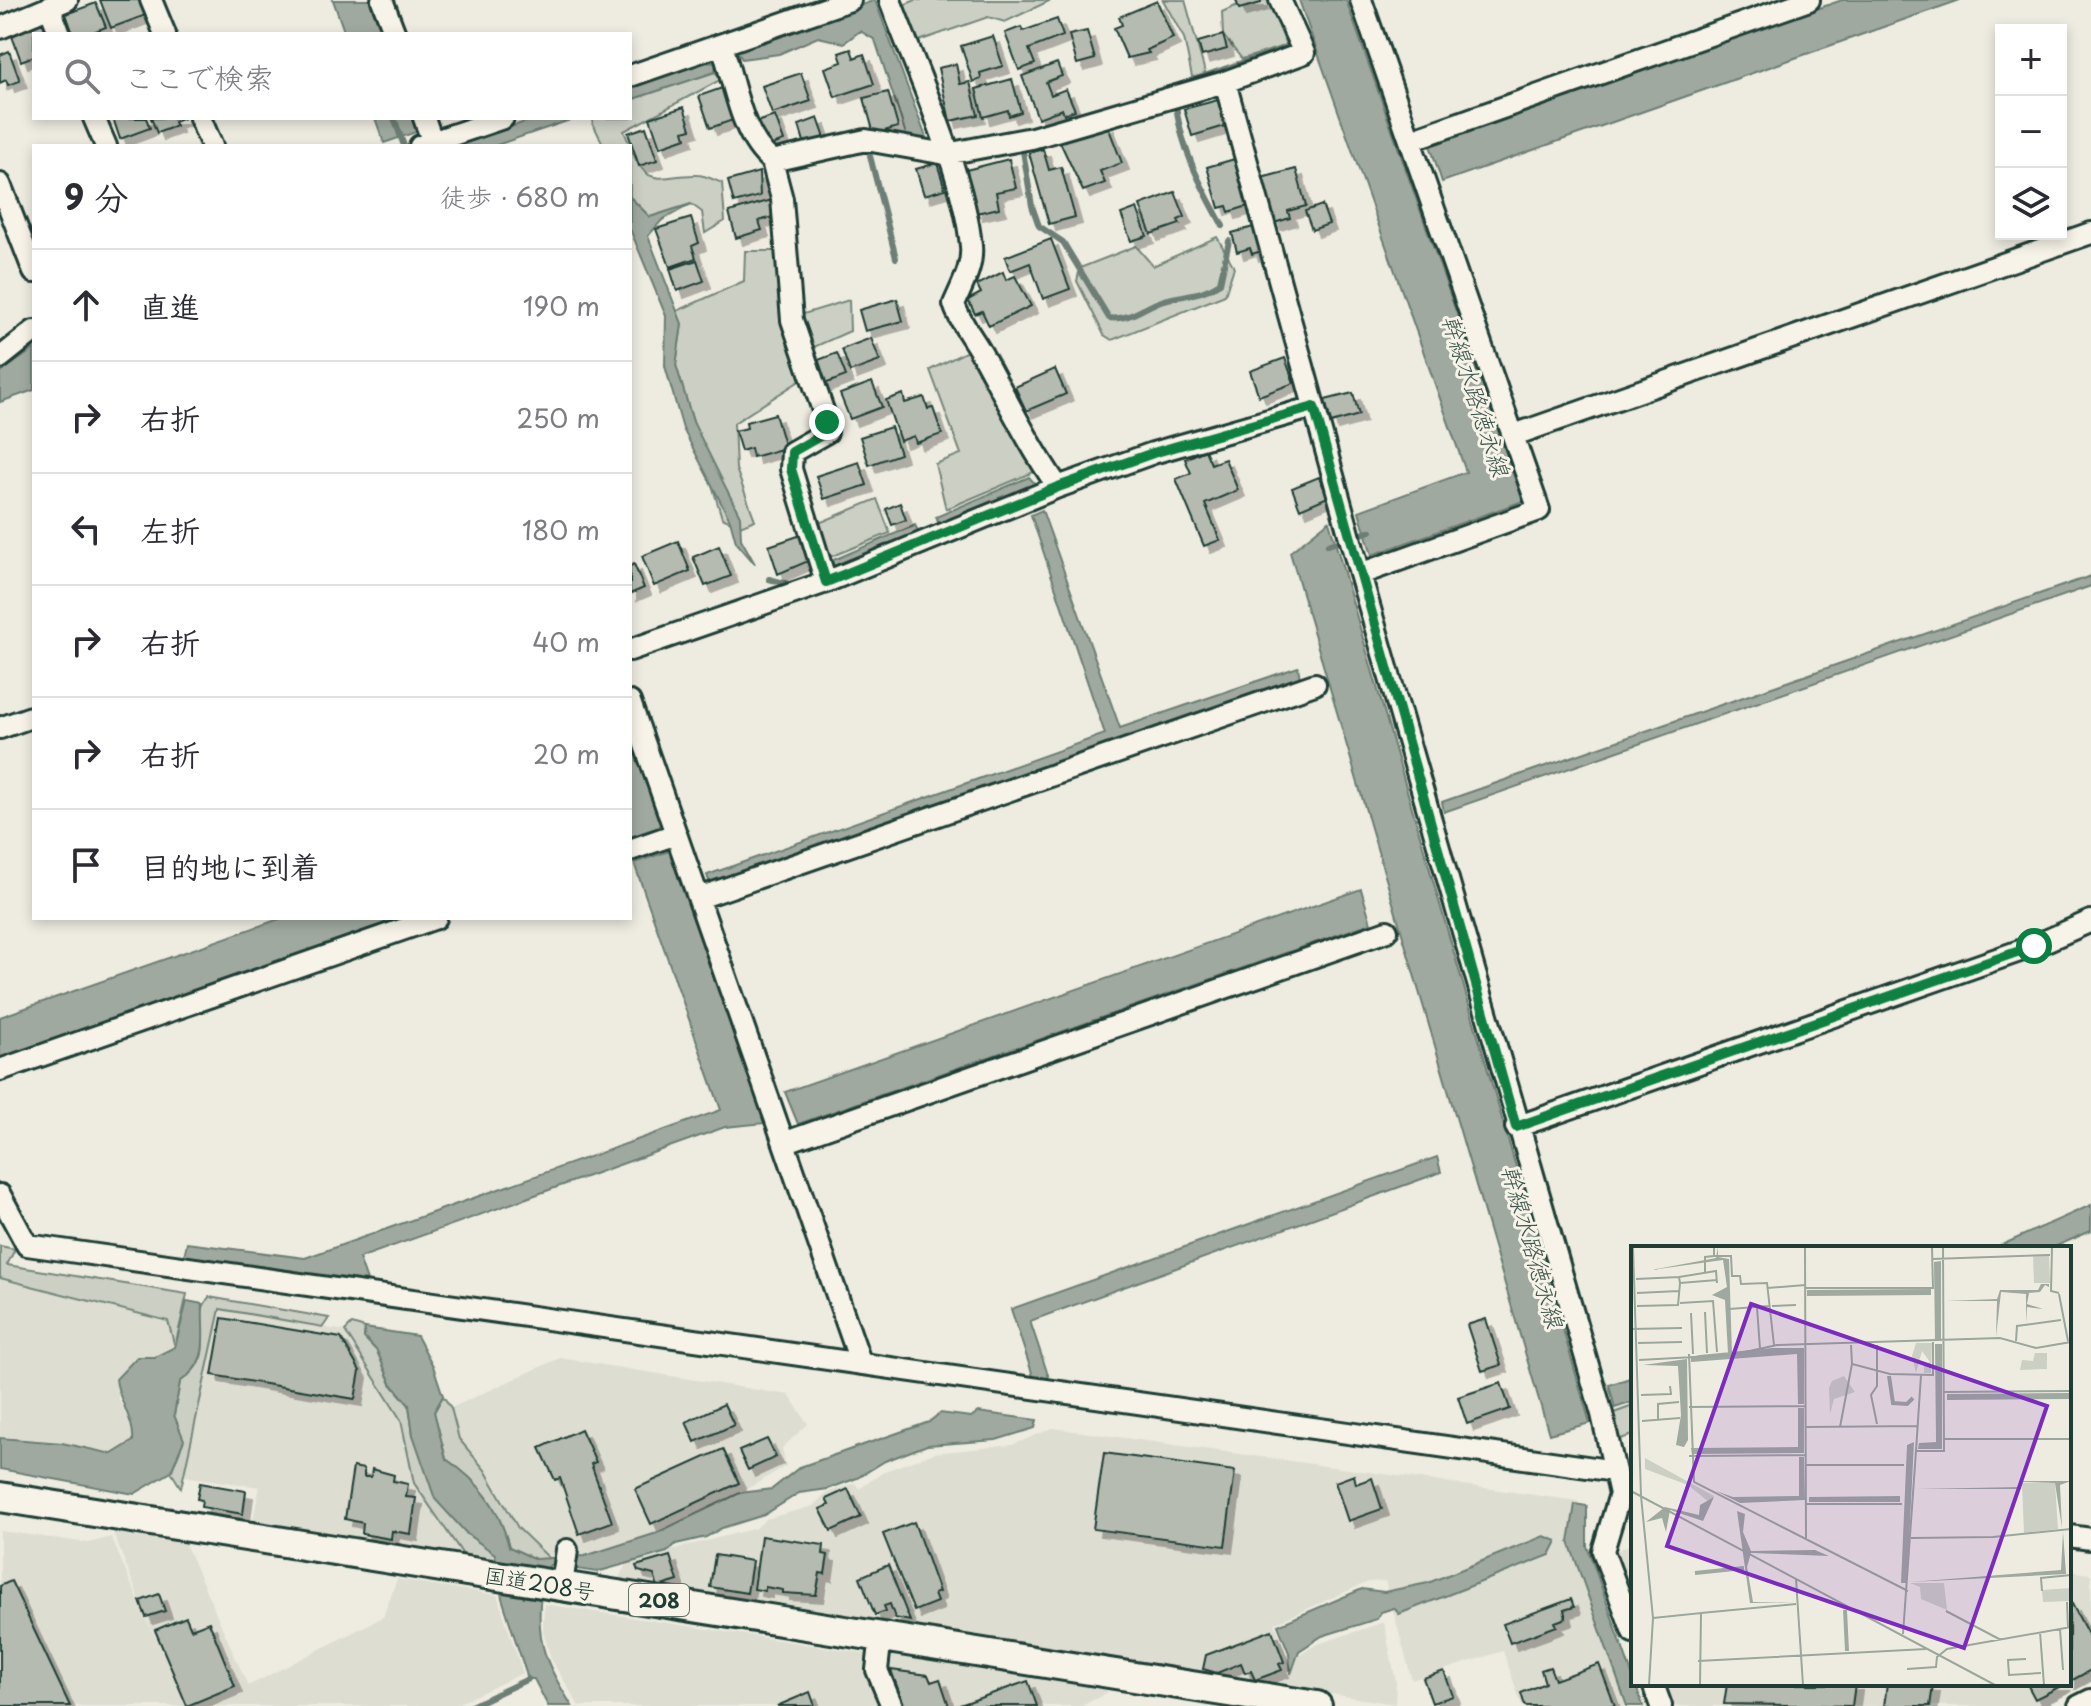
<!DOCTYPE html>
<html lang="ja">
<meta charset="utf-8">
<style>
body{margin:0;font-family:"Playpen Sans","Klee One",sans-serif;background:#f2f2f3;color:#2b2b33}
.controls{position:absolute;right:24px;top:24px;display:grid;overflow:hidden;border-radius:0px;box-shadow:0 4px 12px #0003}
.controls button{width:72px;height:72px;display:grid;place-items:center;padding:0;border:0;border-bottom:2px solid #e1e1e2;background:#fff;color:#2b2b33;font:40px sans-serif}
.stop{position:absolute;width:24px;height:24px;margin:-18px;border:6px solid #0b8043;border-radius:50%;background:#fff}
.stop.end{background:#0b8043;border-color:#fff;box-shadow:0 2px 8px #0008}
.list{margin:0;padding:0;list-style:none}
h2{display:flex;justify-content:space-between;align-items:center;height:104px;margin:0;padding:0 32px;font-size:34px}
h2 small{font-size:26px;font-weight:400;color:#7c7c81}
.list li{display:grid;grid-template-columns:52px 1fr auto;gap:24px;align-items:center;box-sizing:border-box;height:112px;padding:0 32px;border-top:2px solid #e1e1e2}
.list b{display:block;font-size:30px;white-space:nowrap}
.list em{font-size:26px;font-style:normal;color:#7c7c81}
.icon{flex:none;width:44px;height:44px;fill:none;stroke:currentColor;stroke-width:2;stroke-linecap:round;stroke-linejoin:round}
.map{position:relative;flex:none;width:2091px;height:1706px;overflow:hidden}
.search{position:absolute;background:#fff;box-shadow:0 4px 12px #0003;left:32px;top:32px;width:600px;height:88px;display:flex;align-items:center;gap:20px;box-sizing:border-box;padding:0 28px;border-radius:0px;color:#7c7c81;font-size:30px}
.panel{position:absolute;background:#fff;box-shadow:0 4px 12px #0003;left:32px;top:144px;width:600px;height:776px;border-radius:0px}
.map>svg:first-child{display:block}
</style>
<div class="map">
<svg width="2091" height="1706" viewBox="0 0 2091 1706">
<defs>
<filter id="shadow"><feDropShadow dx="7" dy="7" stdDeviation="0" flood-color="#0004"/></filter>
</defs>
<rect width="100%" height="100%" fill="#eeece1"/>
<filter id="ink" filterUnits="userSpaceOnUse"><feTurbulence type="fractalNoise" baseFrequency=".0125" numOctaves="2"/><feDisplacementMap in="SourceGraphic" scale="16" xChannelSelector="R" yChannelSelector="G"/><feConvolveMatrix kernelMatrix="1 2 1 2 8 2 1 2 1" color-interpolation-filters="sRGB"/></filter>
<g filter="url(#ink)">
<path fill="#ddddd2" d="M0 1278 169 1321 175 1347 155 1357H137L118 1398 134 1431 133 1441 112 1454 62 1443 0 1438Z
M220 1309 345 1331 401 1420 414 1483 464 1556 252 1524 260 1487 184 1476Z
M560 1358 789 1395 808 1424 782 1448 786 1466 740 1493 657 1533 585 1556 550 1559 518 1528 485 1470 459 1439 451 1408Z
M1053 1428 1578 1501 1572 1543 1629 1706H1522L1503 1651 1412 1680 1385 1581 1368 1582 1275 1623 1286 1653 1300 1655 1315 1645 1384 1622 1396 1682 1395 1704 616 1583 628 1561 756 1528 766 1519 813 1506 826 1493 855 1483 859 1489 885 1471 934 1453 1012 1445Z
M112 1530 184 1541 248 1686 383 1617 397 1579 497 1595 523 1673 453 1706H0V1531L89 1543 111 1537 158 1646Z
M1633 1543V1603L1614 1552Z
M2069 1571 2091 1574V1682L2044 1706H1671L1663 1684H2069Z
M544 1604 870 1654 885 1706H579L551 1659 543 1631Z
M890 1654 1100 1687 1108 1692 1082 1706H900L885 1672Z"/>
<path fill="#cccfc4" stroke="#76867c" stroke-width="2" d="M916 0H1051L1005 22 988 17 916 42 903 5Z
M1163 0H1185L1206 76 1192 77 1184 38Z
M1249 0H1271L1286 46 1242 59 1223 35 1222 12Z
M715 72 722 79 624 131 630 146H604L593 124V118H630V100Z
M630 147C649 192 659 174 697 175 705 175 714 180 722 183L725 221 705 233 702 212 691 204 650 217 630 197Z
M1217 237 1234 267 1225 295 1112 340 1104 335 1077 281 1080 268 1136 246 1153 266Z
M745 251H781L797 316 849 300 850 331 798 354 801 380 734 423 736 469 755 520 740 526 722 518 676 365 682 324 677 311 744 281Z
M971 349 1036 471 946 509 935 464 961 454 930 370Z
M877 499 890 533 825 559 814 525Z
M0 1246 15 1249 7 1265 187 1294 175 1347 168 1321 0 1278Z
M209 1297 329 1318 323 1327 220 1309 181 1488 171 1472 183 1440 174 1415 180 1381C224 1353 187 1325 209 1297Z
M352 1324 365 1328 364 1338 377 1351 391 1384 409 1405 413 1435 467 1534 495 1553 498 1561 464 1556 414 1483 401 1420 345 1331Z
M443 1396 451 1408 459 1439 485 1470 518 1528 550 1559H535L509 1547C499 1507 480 1482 446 1459L434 1412Z
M1633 1406V1435L1617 1440 1611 1414Z"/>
<path fill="#9fa99f" stroke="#6c7e74" stroke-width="2" d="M333 0H372L384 34H345Z
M875 0 927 140 907 137 875 40 860 31 844 43 818 37 779 54 742 59 737 51Z
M1299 0H1346L1523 501 1372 555 1359 511 1466 472Z
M1842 0H1960L1442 182 1430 145Z
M704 62 716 63 715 72 630 100V87Z
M375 118H414L419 131 384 143Z
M537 118H576L494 146H453Z
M630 197 650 217 691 204 662 220 648 236 682 324 676 365 693 422 740 516 741 539 755 564 736 542 730 520 683 429 665 366 666 316 630 229Z
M34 349V390L0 402V373Z
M1029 477 1036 485 940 527 936 517Z
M1042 510 1120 728 1298 667 1300 678 710 884 707 875 1105 734 1031 515Z
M1329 521 1590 1423 1549 1434 1290 552Z
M915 525 920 536 836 571 831 561Z
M2091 576V586L1444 812 1442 802Z
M630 734 662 826 630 837Z
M669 851 766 1123 725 1127 359 1258 367 1281 184 1256 187 1243 305 1258 721 1110 634 863Z
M1361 889 1371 923 798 1124 785 1092Z
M282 918H400L0 1058V1017Z
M1437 1157 1441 1172 1030 1321 1050 1381 1034 1379 1011 1309Z
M2091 1205V1231L2052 1248H1995Z
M187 1301 203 1304C201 1337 212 1360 180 1382L174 1415 184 1440 171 1472 134 1494 0 1469V1438L62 1443 112 1454 133 1441C135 1420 118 1401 116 1379L137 1357H155L175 1347Z
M365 1328 417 1336 433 1366 443 1396 434 1412 446 1459C480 1482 499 1507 509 1547L535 1559 585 1556 657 1533 740 1493 772 1489 800 1467 929 1422 940 1413 971 1417 978 1412 1037 1420 1035 1428 996 1440 927 1445 885 1461 857 1478 828 1489 799 1493 764 1515 722 1528 706 1537 676 1544 667 1552 597 1572 550 1565C542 1574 542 1583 541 1594 535 1644 547 1665 572 1706H548L534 1679H528L502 1598 495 1554 467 1534 435 1499 413 1435 409 1405 391 1383 377 1351 364 1337Z
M1633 1377V1402L1615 1408 1609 1385Z
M1575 1504 1587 1506V1546L1643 1706H1627L1569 1542Z
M1544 1536 1557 1541 1550 1555 1399 1614 1394 1608 1381 1612 1377 1619 1322 1636 1299 1651 1291 1674 1289 1653 1278 1625 1362 1589 1384 1592 1428 1583Z"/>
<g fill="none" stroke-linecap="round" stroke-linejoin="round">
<path stroke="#6c7e74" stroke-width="6" d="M1179 85 1289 46
M1176 106C1182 151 1201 186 1223 226
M394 118 404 146
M1023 151 1032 206 1039 226 1063 242 1109 318C1131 321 1144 306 1164 300 1186 294 1201 296 1220 283L1229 241
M870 156 896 258
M1328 545 1371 531
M769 579 792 585
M471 1706 528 1679"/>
</g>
<path fill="#b5bbb0" stroke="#1f3d34" stroke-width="2" filter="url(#shadow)" d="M100 0H140L146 15 111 28Z
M1236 0H1260L1261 3 1239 9Z
M1157 1 1173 38 1147 50 1149 53 1127 58 1114 28 1122 25 1119 17Z
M96 3 106 27 88 34H73L66 14Z
M1057 19 1063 36 1029 49 1035 64 1019 70 1005 33 1021 27 1023 31Z
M42 21 47 34H34V56L21 61 12 36Z
M1087 31 1095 59 1077 64 1069 35Z
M1223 35 1227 49 1202 56 1198 42Z
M993 36 1003 66 980 73 981 79 973 82 961 46Z
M851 49 854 58 864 54 874 84 835 97 825 68 842 62 839 53Z
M9 51 20 81 8 85 6 80 0 83V55Z
M1057 63 1062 76 1046 82 1051 95 1066 89 1075 110 1064 114 1062 109 1038 118 1022 76Z
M956 64 960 84 970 82 978 115 950 121 938 68Z
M801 73 811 101 772 114 762 86Z
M1012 79 1021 112 1009 116 1008 110 983 117 976 89Z
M722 88 733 120 710 128 699 96Z
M888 92 898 127 874 134 864 98Z
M1218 100 1225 126 1192 136 1184 109Z
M684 107 691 129 684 131 686 138 660 147 650 118Z
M775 116 784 141 764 148 756 122Z
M113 118H146L150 128 120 139Z
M151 118H184L174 122 176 126 157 133Z
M818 118 825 138 805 145 799 125Z
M1107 124 1122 163 1100 171 1105 183 1083 191 1060 142Z
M646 127 657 160 639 166 628 133Z
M1043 149 1049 170 1061 167 1075 217 1049 224 1029 153Z
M1238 158 1251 205 1229 212 1227 206 1219 208 1207 167Z
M1009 159 1016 188 996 192 999 208 976 213 966 170Z
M937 163 945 189 924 195 916 169Z
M1296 169 1306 206 1288 211 1290 218 1274 223 1261 178Z
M759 172 760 196 734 203 728 181Z
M1175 192 1185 217 1178 220 1180 224 1151 234 1140 205Z
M772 200 776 216 759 221 762 230 736 238 729 212Z
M1322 205 1329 224 1312 230 1305 211Z
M1137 208 1147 236 1131 241 1121 214Z
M691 218 699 243 692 246 696 258 670 267 656 229Z
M1257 226 1264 250 1252 254 1250 248 1237 252 1232 233Z
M1051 239 1070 289 1043 299 1030 263 1010 271 1005 257Z
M697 260 704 281 677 291 670 269Z
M1003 272 1006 280 1015 276 1031 306 989 326 982 311 975 314 968 300 981 293 977 285Z
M897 299 903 321 865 331 859 310Z
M871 338 880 361 850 372 842 349Z
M837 353 846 376 822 385 813 362Z
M1285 358 1294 383 1259 396 1250 371Z
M1055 369 1066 394 1026 411 1015 387Z
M872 382 882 407 850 419 840 394Z
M1353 393 1359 415 1331 423 1325 400Z
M903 394 905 403 924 397 928 409 933 408 942 434 916 443 914 436 900 441 886 400Z
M775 414 785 448 753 457 751 448 741 451 735 431 747 428 746 422Z
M891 427 900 454 869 465 860 437Z
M1205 450 1211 464 1225 459 1238 490 1205 504 1220 540 1204 546 1176 479 1191 473 1185 459Z
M859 462 867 485 824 499 816 476Z
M1319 477 1328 497 1300 509 1292 488Z
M900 503 906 520 892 525 886 509Z
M804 534 813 559 778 574 769 546Z
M678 541 690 571 654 586 642 556Z
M719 546 731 576 705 586 693 557Z
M634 564 644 588 630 594V566Z
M222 1318 341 1338 360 1371 355 1399 212 1375Z
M1486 1319 1501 1365 1482 1371 1467 1325Z
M1501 1383 1510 1409 1467 1424 1458 1397Z
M724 1404 734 1425 695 1442 686 1422Z
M581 1429 596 1462 591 1464 612 1522 579 1534 560 1478 555 1480 540 1448Z
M767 1439 776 1457 748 1470 739 1451Z
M723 1449 739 1483 651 1524 635 1489Z
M1104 1453 1235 1471 1225 1546 1093 1529Z
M353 1467 364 1469V1477H371L372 1469 394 1475 393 1481 408 1484 406 1497 416 1498 411 1534 392 1531 391 1539 362 1534 363 1523 345 1519Z
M1354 1475 1356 1484 1372 1478 1382 1509 1348 1521 1335 1482Z
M200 1483 246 1491 243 1514 201 1507 202 1500 197 1499Z
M848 1489 861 1517 831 1531 820 1509 829 1505 826 1499Z
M914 1522 939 1592 934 1594 937 1602 914 1611 883 1534Z
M761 1536 824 1545 823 1554 828 1555 825 1574 820 1573 816 1595 783 1593V1590L765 1587V1591L754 1589Z
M715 1555 752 1561 747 1593 710 1587Z
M670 1556 678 1581 658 1587 654 1575 638 1571 636 1566Z
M888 1565 910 1621 895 1618 890 1604 884 1606 886 1611 875 1615 860 1577Z
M11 1581 70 1706H0V1586Z
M159 1594 165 1611 146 1617 140 1601Z
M1571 1599 1574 1607 1564 1610 1566 1618 1555 1622 1557 1626 1510 1643 1503 1624Z
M2072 1604 2091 1640V1670L2069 1682V1606Z
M186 1617 191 1629 209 1622 235 1686 187 1706 155 1630Z
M1272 1630 1284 1662 1279 1664 1282 1670 1255 1680 1251 1671 1245 1673 1241 1663 1217 1673 1203 1669 1206 1655Z
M1599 1664 1615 1706H1525L1521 1693 1545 1683 1541 1670 1550 1667 1555 1680Z
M891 1670 928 1675 931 1682 940 1679 949 1706H904Z
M1444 1671 1453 1696 1432 1703 1423 1678Z
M1028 1681 1037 1706H957Z
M1727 1684H1855L1852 1706 1724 1704Z
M1887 1684 1933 1686 1930 1706H1884Z
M2027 1684H2065L2035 1699Z
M810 1692 815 1706H777Z"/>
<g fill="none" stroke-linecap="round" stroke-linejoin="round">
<defs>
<path id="minor" d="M151 0 165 34
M382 0 395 34
M890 0C916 70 964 173 971 246 973 267 962 285 954 304 960 324 975 340 984 358 1008 402 1029 445 1058 487
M1361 0 1539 510 1360 574 1602 1414 1620 1494 1603 1551 1633 1632
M49 7 60 34
M0 28 67 0
M722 45C734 82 741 137 772 161L866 140 946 154 1032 138 1225 82 1304 53 1280 0
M630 76 850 0
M1225 82 1360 574
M94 118 106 146
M200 118 212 146
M424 118 434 146
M1411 140 1809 0
M420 146 503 118
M772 161 782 199 792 320 827 422V432L792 452 791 469 826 582
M0 184 34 272
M0 358 34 331
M1514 435 2091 233
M630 650 826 582 1058 487 1153 453 1314 407
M630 702 861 1364
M0 728 34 716
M630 850 676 834
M699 898 1315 684
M0 1070 436 918
M1516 1127 2034 946 2091 921
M786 1142 1387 931
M0 1195 27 1245 1615 1471
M2069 1536 2091 1539
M562 1585 567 1550
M881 1635 877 1670 892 1706
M1653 1684 1661 1706
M2079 1706 2091 1700"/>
<path id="highway" d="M0 1497 1317 1706"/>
</defs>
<use href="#minor" stroke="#1f3d34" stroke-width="26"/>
<use href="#highway" stroke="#1f3d34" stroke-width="34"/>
<use href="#minor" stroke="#f7f3e8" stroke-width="20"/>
<use href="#highway" stroke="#f7f3e8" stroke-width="28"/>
</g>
</g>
<g fill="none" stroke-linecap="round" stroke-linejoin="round" filter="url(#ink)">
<path stroke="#0b8043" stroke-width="10" d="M827 422V432L792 452 791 469 826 582 1058 487 1153 453 1314 407 1516 1127 2034 946"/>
</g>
<g text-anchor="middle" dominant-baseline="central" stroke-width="6" stroke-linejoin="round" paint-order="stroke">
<rect fill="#f7f3e8" stroke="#60746a" stroke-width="2" x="629" y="1584" width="60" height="32" rx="6"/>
<g font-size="20" font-weight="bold" fill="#1f3d34">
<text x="659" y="1600">208</text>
</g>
<g font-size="22" fill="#1f3d34" stroke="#f7f3e8">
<text transform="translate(540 1582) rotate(9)">国道208号</text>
</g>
<g font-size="24" font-style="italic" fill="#3f584f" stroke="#f7f3e8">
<text transform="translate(1477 395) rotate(72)">幹線水路徳永線</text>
<text transform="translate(1534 1246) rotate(74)">幹線水路徳永線</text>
</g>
</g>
<g transform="translate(1631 1246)">
<rect width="440" height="440" fill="#eeece1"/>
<path d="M402 10H418L419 37H403ZM285 97H301L300 127H293V119L299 116 291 105 285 127 281 110ZM404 107H416V123L389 124 391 114 402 115ZM213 130 224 146 203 153 199 168 198 142 201 135ZM14 212 83 250 79 257 57 239 14 223ZM391 237H424L427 283 393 287ZM279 337H313L316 364 290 353 289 341ZM440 342V355L412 356 411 344Z" fill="#cccfc4"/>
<path d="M87 1V11L98 13 101 107H97L94 54 81 49 96 41 92 14 20 24 85 12ZM310 15V93L304 94 303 16ZM410 38H418V41L414 39 409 46 398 47 396 58 412 63 396 61 395 77V48L370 46 365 91 366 55H315L366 53 369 44H407ZM300 43V49L176 50V44ZM304 98H311V203H287L288 197 305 196ZM141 102H173V158H167L166 108 60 116V111L69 109ZM56 113 57 194 53 201 45 199 50 169 47 120 12 119ZM439 147V153L316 154V148ZM167 162H173V207L61 208 60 202 167 201ZM283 196 276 337H270L276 199ZM168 211H173L174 254 109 257 85 245 102 251 168 250ZM389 235H440L429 239 431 282 424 237 391 236 390 243H285L388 241ZM269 250V256H178V251ZM83 251 72 275 39 264 35 286 31 272 15 276 34 261 68 269 69 259ZM106 265 114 268 112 286 120 305 184 304 198 310 120 307 116 321 122 356 163 357H119ZM432 286 435 328 280 336 430 324Z" fill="#9fa99f"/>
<path fill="none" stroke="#9fa99f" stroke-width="4" d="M258 130 262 157 276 158 282 152M64 327 113 322M214 364 216 405"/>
<path fill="none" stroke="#9ba69c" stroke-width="2" d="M2 1 10 250 22 372 18 439M83 1V10H100L101 30H109L110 38 136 37 143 99M174 1 175 293M421 1 420 45 428 47M301 13 419 9M74 26V11L83 10M48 31 85 25 86 37M5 33 48 31 49 37 47 59 6 60M49 37 86 34M136 42 174 39M174 42H302L301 1M6 47 48 45M428 48 437 95M49 57 82 55 86 106M141 60 165 59M126 61 129 103M98 63 138 60M74 66 76 107M60 67 62 108M0 83 51 82M385 95 386 80 430 74M7 97 51 96M220 99 221 118 259 128 302 129V96M246 99V140L240 149 246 178M58 108 63 236 277 345M8 114 100 109 146 99 369 92 405 102 440 96M313 146 440 145M10 149 40 148 39 140M58 161 175 160M27 173V158L48 156M11 175 49 172M175 181 286 180M209 181 221 118M313 193H440M285 205 290 129M58 210 175 209M175 219H273M0 245 364 439M175 258H271M280 292 362 291 440 283M165 333 172 439M411 345 410 332 440 329M436 356 437 382M315 365 370 394M70 367 165 358M22 372 70 367 69 439M429 383 432 424M409 386 413 439M272 388 285 205H313L312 1M395 413 377 414 378 429 410 427M67 415 295 403M276 423 305 421 306 411 316 403 440 381"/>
<path fill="#7b2cbf" fill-opacity="0.15" stroke="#7b2cbf" stroke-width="4" d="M120 58 416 160 333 402 36 300Z"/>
<rect width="440" height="440" fill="none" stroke="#1f3d34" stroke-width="4"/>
</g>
</svg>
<div class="controls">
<button>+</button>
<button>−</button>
<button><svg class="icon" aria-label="layers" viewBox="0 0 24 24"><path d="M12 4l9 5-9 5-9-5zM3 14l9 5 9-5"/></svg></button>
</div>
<div class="stop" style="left:2034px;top:946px"></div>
<div class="stop end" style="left:827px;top:422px"></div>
<div class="search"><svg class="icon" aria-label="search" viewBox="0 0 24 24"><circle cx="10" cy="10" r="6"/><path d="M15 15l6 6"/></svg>ここで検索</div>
<section class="panel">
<h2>9 分<small>徒歩 · 680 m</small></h2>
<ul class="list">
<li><svg class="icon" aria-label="ahead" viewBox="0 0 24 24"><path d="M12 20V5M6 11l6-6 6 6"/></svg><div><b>直進</b></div><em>190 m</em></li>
<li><svg class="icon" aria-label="right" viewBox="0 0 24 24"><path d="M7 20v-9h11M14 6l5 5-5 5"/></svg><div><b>右折</b></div><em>250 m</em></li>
<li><svg class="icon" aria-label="left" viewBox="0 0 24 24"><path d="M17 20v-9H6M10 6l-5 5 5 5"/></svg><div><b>左折</b></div><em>180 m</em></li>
<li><svg class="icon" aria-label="right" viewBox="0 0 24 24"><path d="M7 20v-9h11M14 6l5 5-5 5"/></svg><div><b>右折</b></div><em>40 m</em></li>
<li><svg class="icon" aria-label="right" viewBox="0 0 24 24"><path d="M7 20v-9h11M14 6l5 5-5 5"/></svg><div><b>右折</b></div><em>20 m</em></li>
<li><svg class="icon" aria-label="arrive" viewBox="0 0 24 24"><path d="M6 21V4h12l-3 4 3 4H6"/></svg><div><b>目的地に到着</b></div></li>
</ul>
</section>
</div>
